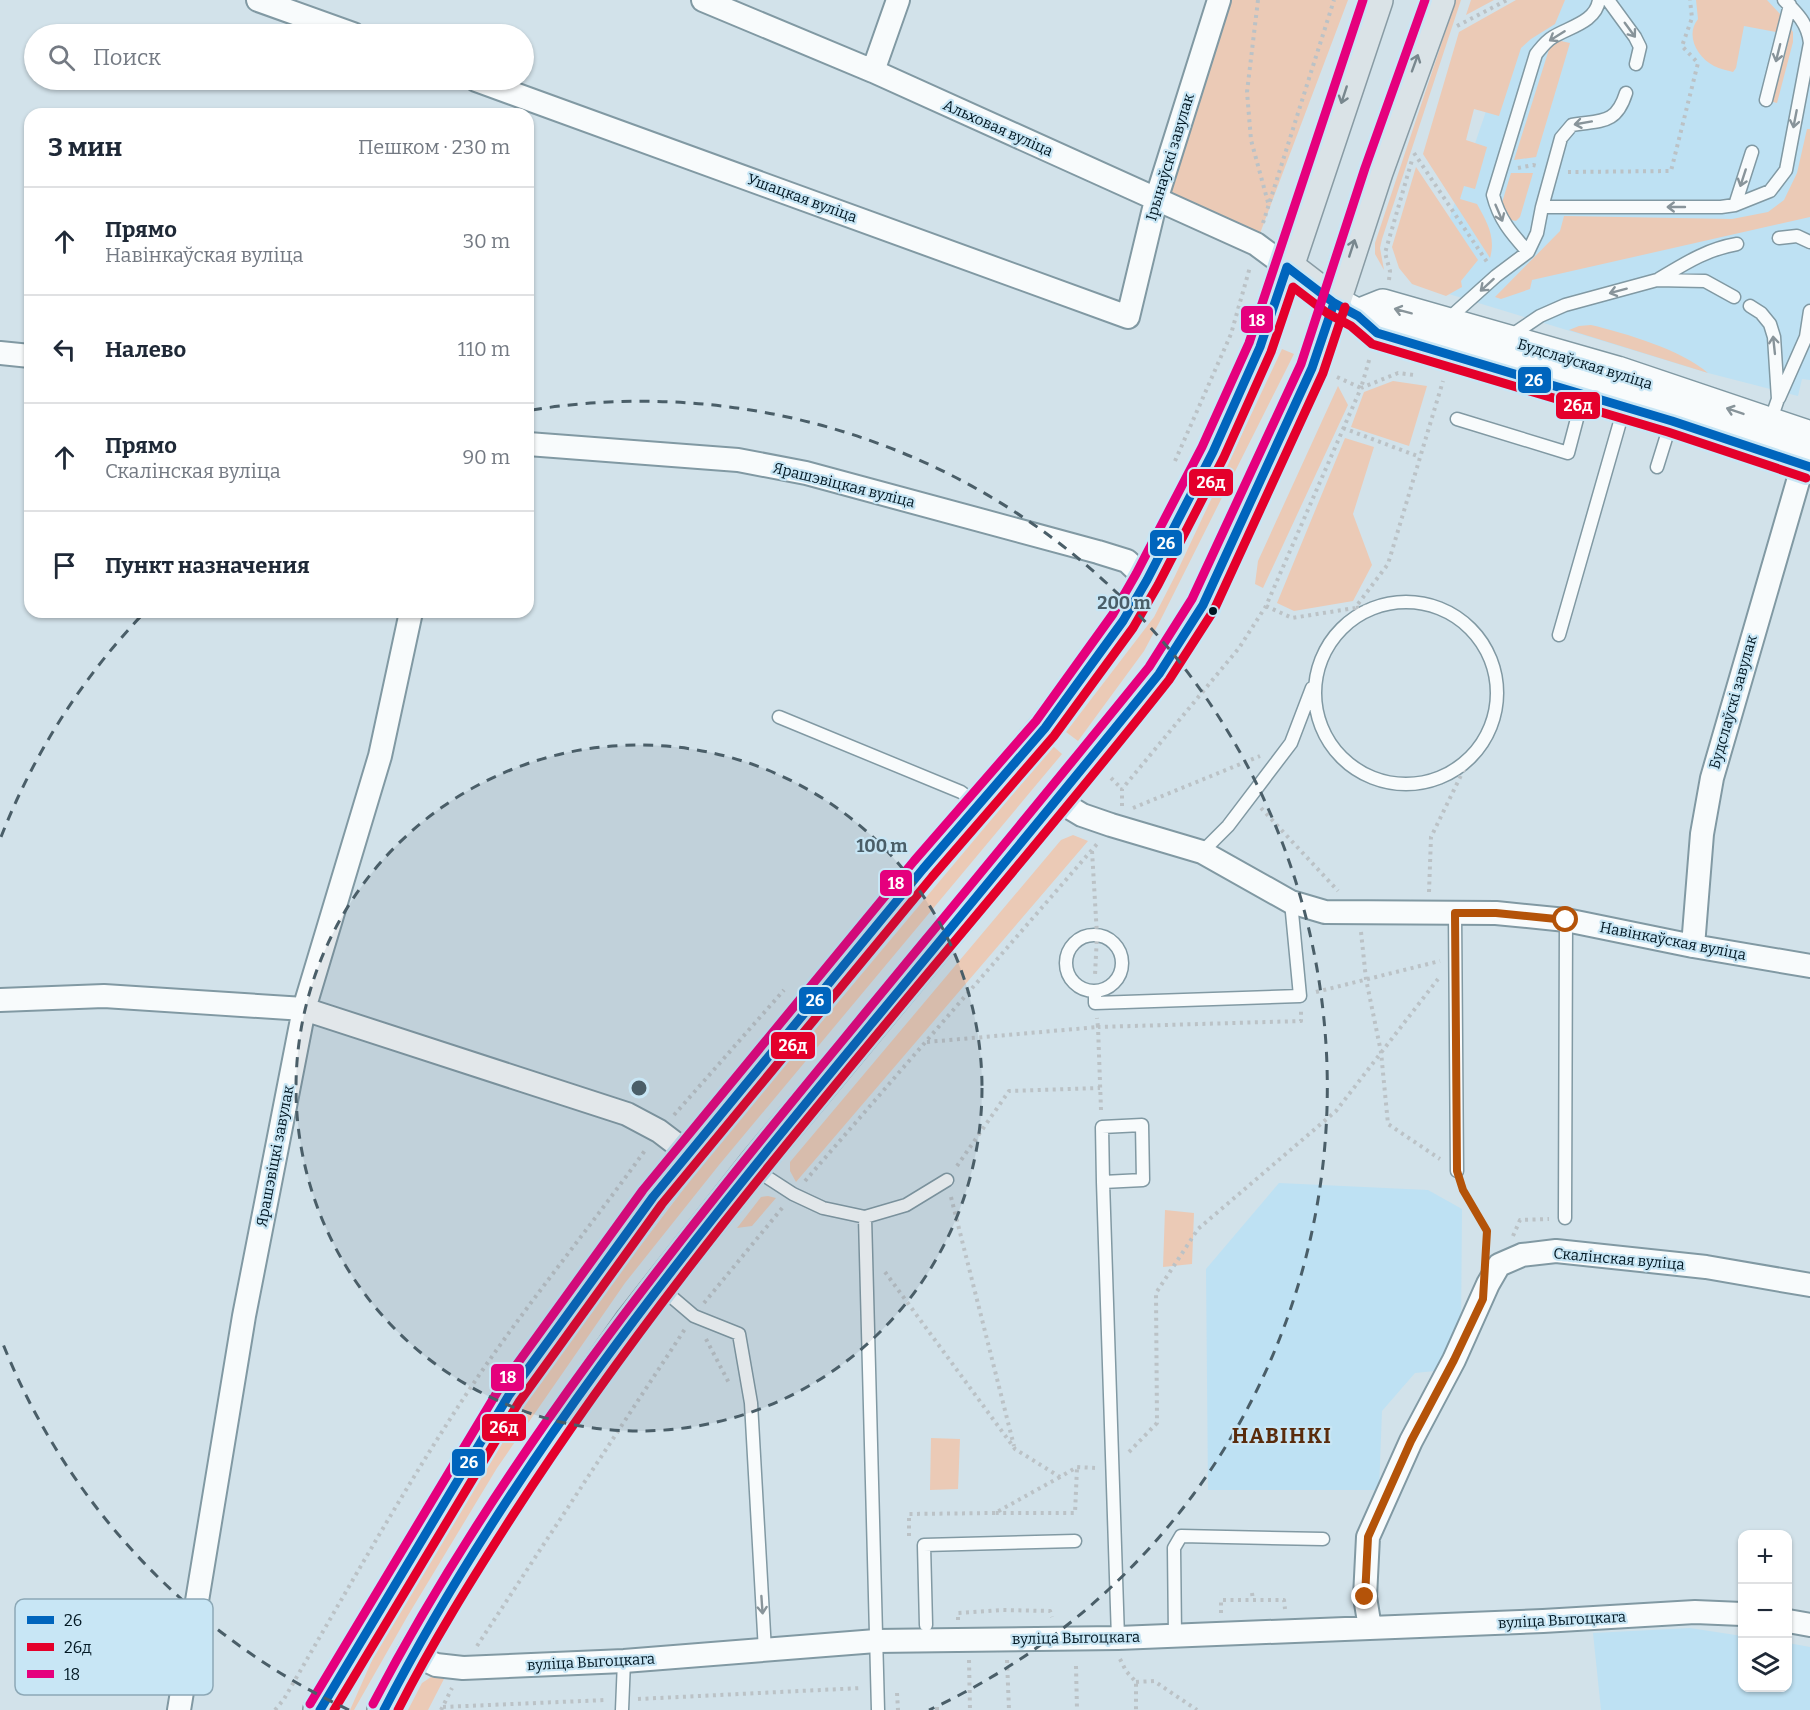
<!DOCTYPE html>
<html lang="ru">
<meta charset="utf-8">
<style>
body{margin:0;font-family:Bitter,serif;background:#f6f6f7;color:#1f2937}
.controls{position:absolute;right:18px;bottom:18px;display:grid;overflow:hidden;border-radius:12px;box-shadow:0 2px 4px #0004}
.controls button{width:54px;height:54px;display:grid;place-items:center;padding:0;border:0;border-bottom:2px solid #e0e1e3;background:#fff;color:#1f2937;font:30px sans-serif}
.stop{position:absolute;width:18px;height:18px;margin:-14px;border:4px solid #b45309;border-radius:50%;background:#fff}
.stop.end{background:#b45309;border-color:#fff;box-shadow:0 2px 6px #0008}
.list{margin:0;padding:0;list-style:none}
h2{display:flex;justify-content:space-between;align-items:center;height:78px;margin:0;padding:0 24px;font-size:26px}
h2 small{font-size:20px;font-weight:400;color:#747a83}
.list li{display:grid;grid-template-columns:39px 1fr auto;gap:18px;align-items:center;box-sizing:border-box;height:108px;padding:0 24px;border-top:2px solid #e0e1e3}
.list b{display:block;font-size:22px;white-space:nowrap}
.list p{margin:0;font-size:20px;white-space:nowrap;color:#747a83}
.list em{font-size:20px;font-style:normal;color:#747a83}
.icon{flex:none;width:33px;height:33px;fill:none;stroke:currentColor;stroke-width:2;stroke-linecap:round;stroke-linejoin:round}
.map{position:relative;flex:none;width:1810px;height:1710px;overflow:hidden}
.search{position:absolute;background:#fff;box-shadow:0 2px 4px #0004;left:24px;top:24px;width:510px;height:66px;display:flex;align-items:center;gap:15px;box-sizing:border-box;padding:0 21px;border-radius:33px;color:#747a83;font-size:22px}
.panel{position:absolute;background:#fff;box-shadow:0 2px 4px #0004;left:24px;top:108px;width:510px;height:510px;border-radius:18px}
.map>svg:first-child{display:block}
</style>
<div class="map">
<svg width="1810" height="1710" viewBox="0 0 1810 1710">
<rect width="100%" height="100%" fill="#d2e2ea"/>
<path fill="#bee1f3" d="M1524 0H1810V380L1802 379 1798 396 1708 373 1426 287Z
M1279 1183 1428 1190 1462 1209 1461 1337 1445 1370 1415 1373 1382 1411 1379 1490H1208L1206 1269Z
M1690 1628 1742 1636V1688H1788V1643L1810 1647V1710H1601L1593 1633Z"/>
<path fill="#ebcab6" d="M1219 0H1348L1256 244 1156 200Z
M1456 0H1461L1382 239 1380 248 1384 270 1375 254V243Z
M1471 0H1494L1466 15Z
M1516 0H1565L1555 24 1531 39 1521 48 1499 116 1474 109 1466 140 1487 147 1475 189 1464 186 1460 199 1477 204C1487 222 1496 237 1490 258L1423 154 1459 32Z
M1696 0H1767L1781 15 1776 32 1744 26 1736 68 1733 72C1727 70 1720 69 1714 66 1697 57 1685 35 1698 19Z
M1789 26 1793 32V42L1777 103 1769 101Z
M1561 41 1570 43 1536 157 1514 160 1551 43Z
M1807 129H1810V217L1532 280 1530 289 1501 299 1495 297 1560 231 1564 216 1732 219 1768 212 1784 200 1797 173Z
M1416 167 1478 260 1461 281 1462 287 1446 296 1412 284 1399 268 1392 247Z
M1511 173H1533L1520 217 1516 221 1511 220 1501 206Z
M1591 325C1625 333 1682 350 1708 373L1569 330 1579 326Z
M1282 349 1294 354 1160 621 1144 651 1078 741 1066 732 1154 617 1175 576Z
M1393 381 1427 386 1409 446 1351 427 1364 392Z
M1338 386 1348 405 1263 588 1255 584 1258 561Z
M1345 438 1374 447 1353 514 1372 565 1353 601 1294 611 1277 603Z
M1053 746 1062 754 719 1165 625 1283 497 1468 407 1617 354 1710H350L381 1640 484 1467 530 1396 612 1283 705 1161Z
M1073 835 1088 841 796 1182 790 1171V1162L1061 840Z
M768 1196 776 1198 752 1226 737 1228 761 1197Z
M1165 1210 1194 1213 1192 1264 1163 1267Z
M931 1438 960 1439 958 1489 930 1490Z
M434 1675 445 1677 428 1710H408L422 1683Z"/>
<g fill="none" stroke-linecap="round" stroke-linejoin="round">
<defs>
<path id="lane" d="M1608 0 1635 37 1640 47 1636 64
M1766 100 1790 5
M1735 205 1752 152
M1542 207H1721L1735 205 1770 191 1786 170 1810 43C1808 24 1797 13 1784 0
M1779 238 1797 236 1810 242
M1528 252C1511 233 1499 219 1493 195L1536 54C1541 48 1546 41 1553 37 1569 27 1596 22 1599 0
M1659 279C1684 264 1707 249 1737 244
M1750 306 1761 313 1770 324 1774 337 1778 399 1770 422
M1446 321 1496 276 1528 252 1537 233 1542 207 1561 138 1572 125C1601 120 1616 125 1626 93
M1509 337 1540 316 1565 305 1657 280 1705 281 1734 297
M1779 398 1806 337 1810 311
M1457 419 1568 453 1583 396
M1657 467 1671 422
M1315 693a91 91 0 1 1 182 0a91 91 0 1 1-182 0Z
M1559 635 1624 408
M779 717 961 792 976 803
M1202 852 1228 826 1291 743 1312 688
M1455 913 1457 1171
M1066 963a28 28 0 1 1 56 0a28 28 0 1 1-56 0Z
M1095 991V1003L1300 996 1291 902
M753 1168 793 1194 823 1208 865 1217 906 1205 947 1180
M1103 1182 1143 1180 1142 1125 1102 1127 1103 1182 1118 1638
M865 1217 878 1710
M1565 1218 1566 920
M660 1287 694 1316 739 1334 751 1403 765 1651
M926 1625 924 1545 1075 1541
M1175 1636 1174 1548 1181 1536 1323 1539
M622 1710 624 1661"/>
<path id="street" d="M258 0 353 34
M703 0 873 71 1256 244 1287 267
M873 71 898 0
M476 80 1128 317 1156 200 1219 0
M0 353 30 356
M528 444 738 460 806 473 1098 552 1127 561 1147 580
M1057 800 1082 815 1111 825 1202 852 1291 902 1325 912 1496 913 1566 920 1693 946 1810 966
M1693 946 1702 834 1712 778 1803 464
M0 1000 104 996 304 1009 627 1114 659 1131 688 1153
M1788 1621 1810 1625
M1370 1628 1365 1597 1368 1537 1411 1441 1454 1360 1488 1284 1499 1265 1522 1255 1556 1251 1706 1267 1810 1285
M413 1654 436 1665 463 1668 624 1661 876 1641 1118 1638 1543 1621 1695 1612 1742 1614
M179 1710 244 1316 304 1009 380 756 411 612"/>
<path id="secondary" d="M1334 303 1358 316 1377 333 1672 421 1810 467
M1358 316 1383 306 1617 373 1810 438"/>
<path id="primary" d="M1287 267 1334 303
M320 1710 509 1395 653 1197 923 869 1045 728 1123 621 1147 580 1213 452 1260 347 1376 0
M384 1710 413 1654 447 1596 541 1450 632 1321 753 1167 1057 800 1159 674 1203 605 1312 368 1376 172 1438 0"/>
</defs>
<use href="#lane" stroke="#8199a3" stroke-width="15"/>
<use href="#street" stroke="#8199a3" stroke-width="26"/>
<use href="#secondary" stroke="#8199a3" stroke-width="36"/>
<use href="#primary" stroke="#889ba4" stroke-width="36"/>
<path stroke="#bbc2c6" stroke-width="4" stroke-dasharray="3 4.5" stroke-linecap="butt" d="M1258 0 1247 92 1251 140 1269 206
M1457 26 1507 0
M1414 153 1487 262
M1518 168 1533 165 1537 166
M1568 172 1671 171 1698 63 1682 46 1692 18 1690 0
M1263 223 1334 0
M1389 280 1390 271 1385 253 1412 160
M1337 377 1361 388 1370 357
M1343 428 1420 457
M1175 461 1231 334 1250 267
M1266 606 1292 618 1355 608 1388 564 1443 381
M1356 608 1384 604
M1111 778 1122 789
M1122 806V789L1239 648 1266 606 1361 388 1398 373 1414 375
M1133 808 1260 756
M1261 808 1338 891
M1092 851 1097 935 1095 975
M1429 892 1431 837 1467 763
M1361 932 1366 979 1381 1052 1388 1124 1440 1159
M1316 992 1440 961
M927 1042 1098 1027 1097 1018
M1101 1110 1098 1027 1301 1021V1011
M674 1115 784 990
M957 1166 1009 1091 1100 1088
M805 1181 1097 844
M1462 1187 1487 1231 1486 1248
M951 1197 1014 1446
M1513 1236 1520 1220 1549 1219
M885 1272 1015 1449 1060 1477 1077 1467 1095 1468
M704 1303 783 1207
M706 1339 729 1383
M1129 1452 1157 1423 1156 1293 1198 1229 1336 1111 1438 979
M1060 1477 995 1513H1075L1077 1468
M909 1536V1514L995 1513
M1252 1593 1253 1600
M1221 1613V1600H1284L1285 1609
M958 1620V1613L1002 1610 1050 1611 1052 1617
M477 1646 685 1329
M1120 1659 1126 1671 1136 1682V1710
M969 1660 970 1710
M1007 1660 1009 1710
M1076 1666 1077 1710
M1136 1682 1154 1681 1197 1710
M897 1693 898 1710
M638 1699 861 1688
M443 1707 606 1700
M275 1710 284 1699C345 1594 404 1488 471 1387 526 1305 589 1229 646 1149
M441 1710 452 1688
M937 1710V1705"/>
<use href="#lane" stroke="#f8fbfc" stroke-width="12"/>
<use href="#street" stroke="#f8fbfc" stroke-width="22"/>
<use href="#secondary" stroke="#f8fbfc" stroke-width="33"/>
<use href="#primary" stroke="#dae3e7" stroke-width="33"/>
<defs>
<path id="bus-1" d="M320 1710 509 1395 653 1197 923 869 1045 728 1123 621 1147 580 1213 452 1260 347 1287 267 1334 303 1358 316 1377 333 1672 421 1810 467
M384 1710C509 1468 680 1255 853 1046 955 923 1058 799 1159 674L1203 605 1312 368 1334 303"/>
<path id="bus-2" d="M334 1710 519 1402 662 1204 932 877 1054 736 1133 628 1158 585 1224 457 1271 352 1293 287 1327 313 1351 326 1372 344 1668 432 1806 478
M398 1710C432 1643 472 1579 513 1515 705 1217 950 958 1169 680L1214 610 1323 373 1345 307"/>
<path id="bus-3" d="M310 1704 499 1389 643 1190 914 861 1036 721 1113 614 1136 574 1202 447 1249 343 1363 0
M373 1704C499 1463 670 1249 843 1040 945 916 1048 792 1149 667L1192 599 1301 364 1365 168 1425 0"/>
</defs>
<use href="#bus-1" stroke="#c8e6f5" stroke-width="14"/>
<use href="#bus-2" stroke="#c8e6f5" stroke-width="14"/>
<use href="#bus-3" stroke="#c8e6f5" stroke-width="14"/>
<use href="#bus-1" stroke="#0065bd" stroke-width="9"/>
<use href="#bus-2" stroke="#e4002b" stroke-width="9"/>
<use href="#bus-3" stroke="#e5007d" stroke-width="9"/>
</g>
<defs><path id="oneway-shaft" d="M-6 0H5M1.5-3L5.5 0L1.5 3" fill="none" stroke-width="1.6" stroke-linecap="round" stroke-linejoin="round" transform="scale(1.5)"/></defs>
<g stroke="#88949a">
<use href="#oneway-shaft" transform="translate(1630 30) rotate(54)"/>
<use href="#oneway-shaft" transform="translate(1557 36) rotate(148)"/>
<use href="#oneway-shaft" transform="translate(1778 53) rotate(104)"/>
<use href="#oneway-shaft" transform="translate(1795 119) rotate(101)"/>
<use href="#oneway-shaft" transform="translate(1583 123) rotate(170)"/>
<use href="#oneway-shaft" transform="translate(1743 178) rotate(108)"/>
<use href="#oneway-shaft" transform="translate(1676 207) rotate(-180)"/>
<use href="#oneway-shaft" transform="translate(1499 213) rotate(67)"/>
<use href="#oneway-shaft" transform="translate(1487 285) rotate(138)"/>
<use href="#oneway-shaft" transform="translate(1618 291) rotate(165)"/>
<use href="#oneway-shaft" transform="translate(1403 311) rotate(-165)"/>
<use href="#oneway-shaft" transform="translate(1774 345) rotate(-96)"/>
<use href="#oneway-shaft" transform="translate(1735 411) rotate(-161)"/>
<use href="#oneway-shaft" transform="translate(762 1605) rotate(86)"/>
</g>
<g stroke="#78878e">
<use href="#oneway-shaft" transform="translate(1415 63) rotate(-70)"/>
<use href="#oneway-shaft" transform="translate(1344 95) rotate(108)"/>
<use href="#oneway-shaft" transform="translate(1352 248) rotate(-72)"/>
</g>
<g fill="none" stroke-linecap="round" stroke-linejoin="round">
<path stroke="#b45309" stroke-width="8" d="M1365 1597 1368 1537 1411 1441 1454 1360 1483 1299 1487 1231 1463 1190 1457 1171 1455 913H1496L1566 920"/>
</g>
<circle cx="639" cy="1088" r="343" fill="#4a5e68" fill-opacity=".12"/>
<g fill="none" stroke="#4a5e68" stroke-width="3" stroke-dasharray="10 8">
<circle cx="639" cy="1088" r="343"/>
<path d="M349 1710A686 686 0 0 1 1 1339M1 837A686 686 0 0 1 141 616M532 410A686 686 0 0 1 929 1710"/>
</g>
<circle fill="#001722" stroke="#c8e6f5" stroke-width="2" cx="1213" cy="611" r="5"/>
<g text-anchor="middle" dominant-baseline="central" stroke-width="4.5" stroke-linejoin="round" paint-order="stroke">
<g font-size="15" fill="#001722" stroke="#c8e6f5">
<text transform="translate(998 128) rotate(24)">Альховая вуліца</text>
<text transform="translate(1170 157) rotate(-73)">Ірынаўскі завулак</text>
<text transform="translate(802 198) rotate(20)">Ушацкая вуліца</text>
<text transform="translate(1585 364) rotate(17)">Будслаўская вуліца</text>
<text transform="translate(844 485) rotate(14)">Ярашэвіцкая вуліца</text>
<text transform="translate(1733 702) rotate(-74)">Будслаўскі завулак</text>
<text transform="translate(1673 941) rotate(11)">Навінкаўская вуліца</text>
<text transform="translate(275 1156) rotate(-79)">Ярашэвіцкі завулак</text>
<text transform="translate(1619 1259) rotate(5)">Скалінская вуліца</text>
<text transform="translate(1562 1620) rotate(-3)">вуліца Выгоцкага</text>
<text transform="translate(1076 1638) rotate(-1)">вуліца Выгоцкага</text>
<text transform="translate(591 1662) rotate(-3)">вуліца Выгоцкага</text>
</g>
<g font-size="21" font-weight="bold" letter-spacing="1.5" fill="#592b0c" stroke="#c8e6f5">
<text x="1282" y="1436">НАВІНКІ</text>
</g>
</g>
<rect x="15" y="1599" width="198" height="96" rx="9" fill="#c8e6f5" stroke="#8ca8b6" stroke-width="1.5"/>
<rect x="27" y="1616" width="27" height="8" fill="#0065bd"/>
<rect x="27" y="1643" width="27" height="8" fill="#e4002b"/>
<rect x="27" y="1670" width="27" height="8" fill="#e5007d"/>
<g font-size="16" fill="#001722">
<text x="64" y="1626">26</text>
<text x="64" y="1653">26д</text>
<text x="64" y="1680">18</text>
</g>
<circle cx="639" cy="1088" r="9" fill="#4a5e68" stroke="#c8e6f5" stroke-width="3"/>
<g font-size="18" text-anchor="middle" font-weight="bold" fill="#4a5e68" stroke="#c8e6f5" stroke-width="4.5" stroke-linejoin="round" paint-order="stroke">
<text x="1124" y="609">200 m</text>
<text x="882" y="852">100 m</text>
</g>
<g stroke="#c8e6f5" stroke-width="2">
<rect x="1240" y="305" width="34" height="29" rx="6" fill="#e5007d"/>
<rect x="1517" y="366" width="35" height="28" rx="6" fill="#0065bd"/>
<rect x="1555" y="391" width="46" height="29" rx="6" fill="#e4002b"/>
<rect x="1188" y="468" width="46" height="29" rx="6" fill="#e4002b"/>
<rect x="1149" y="529" width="34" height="28" rx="6" fill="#0065bd"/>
<rect x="879" y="869" width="34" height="28" rx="6" fill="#e5007d"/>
<rect x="798" y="986" width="34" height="29" rx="6" fill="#0065bd"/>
<rect x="770" y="1031" width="46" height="29" rx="6" fill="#e4002b"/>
<rect x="490" y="1363" width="35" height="29" rx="6" fill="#e5007d"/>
<rect x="481" y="1413" width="46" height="29" rx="6" fill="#e4002b"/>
<rect x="451" y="1448" width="35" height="29" rx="6" fill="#0065bd"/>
</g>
<g font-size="16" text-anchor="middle" font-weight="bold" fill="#fff">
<text x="1257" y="326">18</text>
<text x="1534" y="386">26</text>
<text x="1578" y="411">26д</text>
<text x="1211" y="488">26д</text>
<text x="1166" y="549">26</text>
<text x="896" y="889">18</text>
<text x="815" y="1006">26</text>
<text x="793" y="1051">26д</text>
<text x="508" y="1383">18</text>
<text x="504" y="1433">26д</text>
<text x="469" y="1468">26</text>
</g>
</svg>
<div class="controls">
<button>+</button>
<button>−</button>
<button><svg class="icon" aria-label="layers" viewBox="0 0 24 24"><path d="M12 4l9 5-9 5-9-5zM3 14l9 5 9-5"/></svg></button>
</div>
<div class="stop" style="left:1566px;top:920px"></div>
<div class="stop end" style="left:1365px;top:1597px"></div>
<div class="search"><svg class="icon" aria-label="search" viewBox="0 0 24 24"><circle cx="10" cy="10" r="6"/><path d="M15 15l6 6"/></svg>Поиск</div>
<section class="panel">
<h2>3 мин<small>Пешком · 230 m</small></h2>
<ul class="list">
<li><svg class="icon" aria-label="ahead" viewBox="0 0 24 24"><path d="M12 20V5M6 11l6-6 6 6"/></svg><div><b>Прямо</b><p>Навінкаўская вуліца</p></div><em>30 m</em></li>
<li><svg class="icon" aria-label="left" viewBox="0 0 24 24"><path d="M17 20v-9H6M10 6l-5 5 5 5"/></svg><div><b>Налево</b></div><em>110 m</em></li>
<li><svg class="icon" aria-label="ahead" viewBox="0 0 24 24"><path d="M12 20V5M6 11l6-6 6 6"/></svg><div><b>Прямо</b><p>Скалінская вуліца</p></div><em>90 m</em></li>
<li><svg class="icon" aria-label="arrive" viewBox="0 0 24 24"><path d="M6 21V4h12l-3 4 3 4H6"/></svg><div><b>Пункт назначения</b></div></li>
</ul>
</section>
</div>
